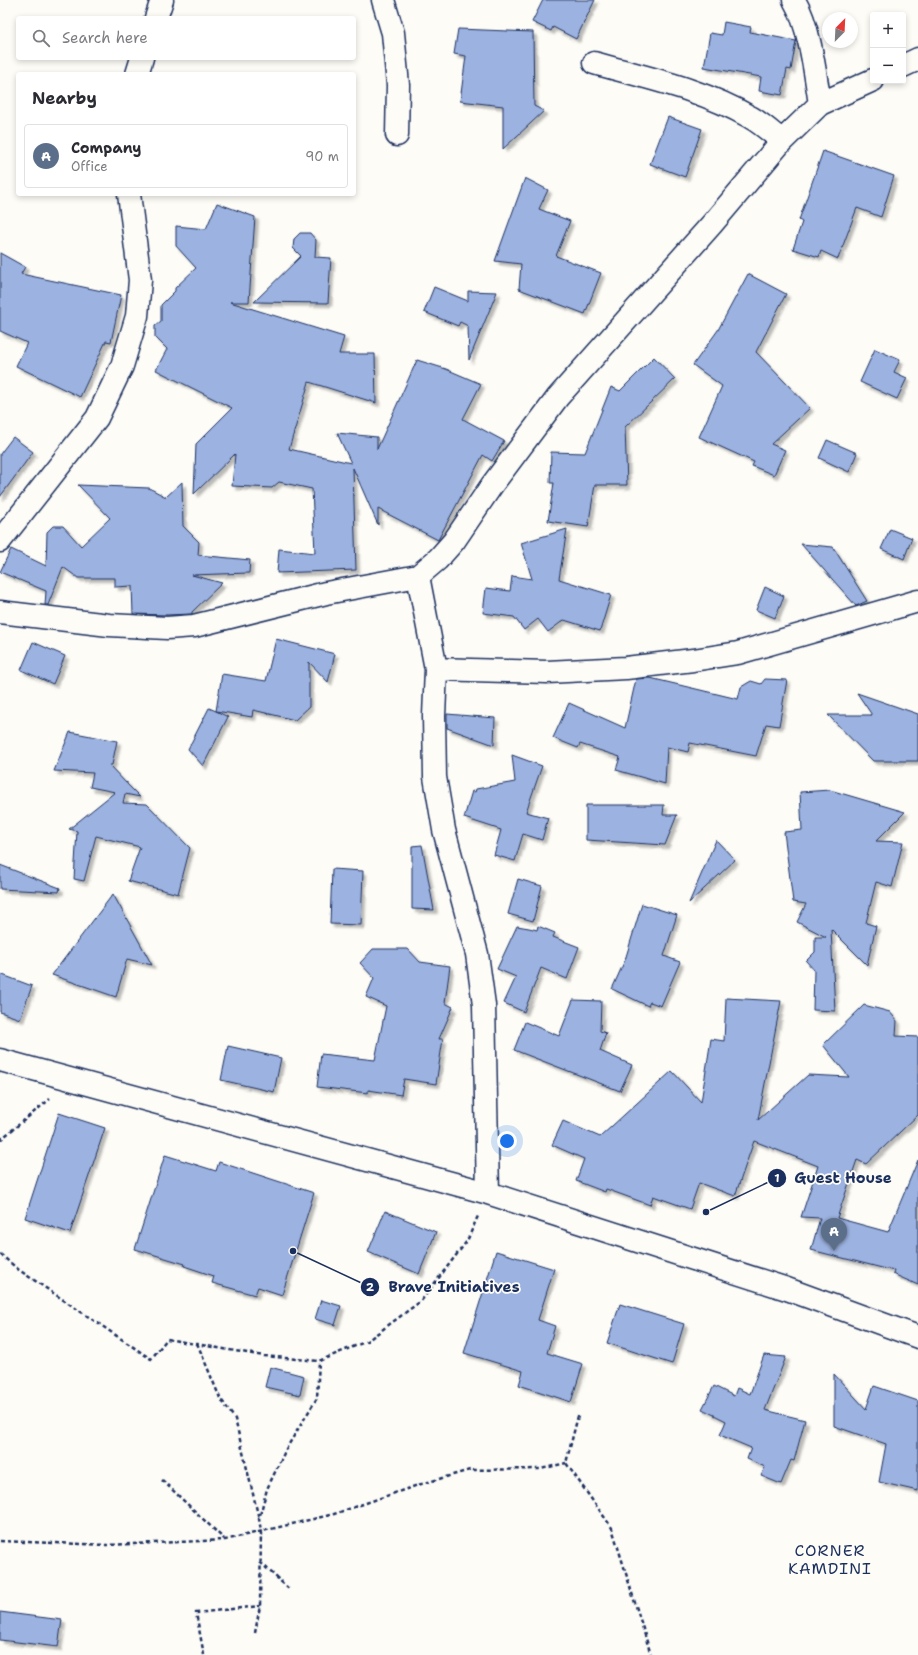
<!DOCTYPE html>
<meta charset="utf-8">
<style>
body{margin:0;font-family:"Shantell Sans",sans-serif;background:#f7f7f7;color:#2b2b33}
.controls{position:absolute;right:12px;top:12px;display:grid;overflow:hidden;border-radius:4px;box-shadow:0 2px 6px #0003}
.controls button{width:36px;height:36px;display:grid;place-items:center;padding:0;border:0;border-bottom:1px solid #e1e1e2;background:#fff;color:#2b2b33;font:20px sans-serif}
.compass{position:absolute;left:822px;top:12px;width:36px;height:36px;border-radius:50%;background:#fff;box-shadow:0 2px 6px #0003;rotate:24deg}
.you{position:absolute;left:507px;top:1141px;width:14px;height:14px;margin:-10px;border:3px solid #fff;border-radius:50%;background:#1a73e8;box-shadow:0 0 0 6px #1a73e833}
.badge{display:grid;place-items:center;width:26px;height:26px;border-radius:50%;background:#c8321e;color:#fff;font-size:13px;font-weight:700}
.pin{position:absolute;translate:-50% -33px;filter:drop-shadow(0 1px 2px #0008)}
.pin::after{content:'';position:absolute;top:21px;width:14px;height:12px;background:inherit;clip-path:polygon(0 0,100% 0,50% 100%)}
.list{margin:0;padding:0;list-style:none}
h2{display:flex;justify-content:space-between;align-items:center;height:52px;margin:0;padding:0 16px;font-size:17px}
h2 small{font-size:13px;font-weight:400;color:#7c7c81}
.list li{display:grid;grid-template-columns:26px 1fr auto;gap:12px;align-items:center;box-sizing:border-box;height:64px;margin:0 8px 8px;padding:0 8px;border:1px solid #e1e1e2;border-radius:4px}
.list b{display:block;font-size:15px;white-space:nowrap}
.list p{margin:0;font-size:13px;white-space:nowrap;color:#7c7c81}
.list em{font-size:13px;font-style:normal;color:#7c7c81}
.icon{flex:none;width:22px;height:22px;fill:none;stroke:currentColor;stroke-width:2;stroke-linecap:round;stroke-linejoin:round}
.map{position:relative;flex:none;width:918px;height:1655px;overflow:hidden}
.search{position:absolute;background:#fff;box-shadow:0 2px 6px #0003;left:16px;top:16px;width:340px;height:44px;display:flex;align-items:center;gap:10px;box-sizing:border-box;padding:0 14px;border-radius:4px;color:#7c7c81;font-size:15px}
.panel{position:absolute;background:#fff;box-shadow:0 2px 6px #0003;left:16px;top:72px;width:340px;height:124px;border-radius:4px}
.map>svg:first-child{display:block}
</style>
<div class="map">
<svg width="918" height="1655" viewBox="0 0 918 1655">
<defs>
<filter id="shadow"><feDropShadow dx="3.5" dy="3.5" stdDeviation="1" flood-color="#0004"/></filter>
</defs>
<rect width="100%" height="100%" fill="#fdfcf7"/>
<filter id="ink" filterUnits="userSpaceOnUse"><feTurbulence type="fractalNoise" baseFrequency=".025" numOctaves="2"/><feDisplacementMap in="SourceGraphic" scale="8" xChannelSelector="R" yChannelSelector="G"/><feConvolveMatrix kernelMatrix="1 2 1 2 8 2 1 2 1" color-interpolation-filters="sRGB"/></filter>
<g filter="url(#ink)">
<path fill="#9cb2e0" stroke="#1b2f5e" filter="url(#shadow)" d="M543 0H595L576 39 553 27 551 31 532 22Z
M724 22 751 27 750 32 796 41 791 70 787 69 782 95 759 91 761 77 704 67 710 33 722 35Z
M458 29 533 32 534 106 544 111 503 149V106L460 101 466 56 454 54Z
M668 117 702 129 685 177 650 164Z
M823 151 894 176 881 217 857 208 838 259 821 251 819 257 793 249 802 222 799 220Z
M525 178 548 190 539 209 570 221 556 256 601 273 585 314 519 289 521 264 495 261Z
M217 203 255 217 249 302H230L344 337 339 354H375L376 403 309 382 289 449 351 463 337 433 377 437V449L417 360 446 369 481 384 463 419 504 441 492 461 483 455 438 540 378 509V525L353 468 356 570 277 573 279 549 315 553 312 489 279 482 272 488 232 486 235 454 194 494 196 444 232 408 156 370 167 349 155 337V326L161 321V305L175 291V288L196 268 176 246V226L206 229Z
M300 233H310L316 240 315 257 331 258 328 303 254 302 301 256 293 248 294 239Z
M0 253 25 267 21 274 121 295 111 342 106 341 80 397 16 366 27 343 0 331Z
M748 274 786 294 756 352 810 408 771 444 785 450 774 475 752 466 754 462 699 437 722 386 693 365 718 330Z
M434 287 468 301V291L497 292 469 360 468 326 460 322 458 326 424 312Z
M875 349 900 360 894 372 907 378 897 399 860 382Z
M654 357 675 379 625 427 627 485H595L588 527 548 521 554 483H550L551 452 585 453 611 387 620 391Z
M13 437 33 452 0 497V454Z
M827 440 857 453 849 472 819 458Z
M182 482 183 526 199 542 198 555 250 560 249 573 192 575 222 583 192 612V614L167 615 133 614 132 586 115 587V578H78L63 567 48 605H45L46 591 0 572 11 549 46 566 47 532 53 526H63L81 546 110 518 78 485 149 488 166 497Z
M567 529 559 579 611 595 600 631 564 620 548 632 538 619 524 630 514 617 483 613 486 588 510 591 512 576 532 579 521 543Z
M890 529 912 538 904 559 881 549Z
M801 544 833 547 867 601 856 606Z
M765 587 784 596 775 618 756 610Z
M276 639 335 654 328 682 309 662V707L295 720 253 710 252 717 216 711 228 717 203 766 188 749 209 708 216 711 222 674 266 681Z
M33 642 65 656 53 684 21 670Z
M650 678 738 699 741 687 751 681 761 684 765 679 787 680 779 726 766 724 756 756 690 743 688 752 667 747 665 784 616 770 620 757 580 744 578 748 553 738 569 703 625 728 636 679Z
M857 693 918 714V761H873L828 715H872Z
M447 714 495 718 494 745 447 728Z
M70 732 117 741 112 765H109L126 783 127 782V784L140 797 125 794 123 803 147 804 190 848 178 894 128 881 140 847 96 836 84 881 74 879 77 831 69 829 115 792 90 787 93 773 54 771Z
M512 755 542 766 526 812 548 818 542 840 523 834 515 861 494 855 501 830 464 818 472 791 475 792 476 789 515 782Z
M830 790 905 812 876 841 903 842 892 887 876 882 866 923 876 926 867 965 831 929 835 1011 813 1010 814 970 806 961 815 952V937H826L797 922 806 904 793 902 784 832 802 830 800 792Z
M586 805H664L663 815H677L665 845 586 840Z
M716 840 735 860 689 903Z
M422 845 434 910 412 909V846Z
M0 865 60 888 59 892 0 889Z
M332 869 363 871 361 925 330 924Z
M518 879 542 886 533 921 508 914Z
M113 894 152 965 127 959 116 997 52 975Z
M642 904 677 915 664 956 680 962 661 1006 650 1002 648 1006 612 989 625 960Z
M517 926 529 928 537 930 538 926 555 933 553 937 579 947 567 979 541 968 524 1012 504 1003 516 977 497 969Z
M373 949H408L420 962 450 966 445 1003 453 1007 439 1039H443L436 1084 404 1079 401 1095 368 1090V1093L317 1087 321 1054 375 1060 386 1006 366 997 374 978 360 963Z
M0 974 32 986 20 1019 0 1012Z
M726 998 781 1001 758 1120 808 1075 849 1077 823 1045 864 1005 890 1012 897 1021 896 1036 918 1037V1115L866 1164 857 1160 837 1218 888 1232 918 1160V1285L893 1274 894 1271 811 1250 820 1218 801 1217 818 1166 754 1141 735 1196 699 1183 690 1209 653 1196 650 1205 606 1189 605 1192 576 1181 584 1159 552 1145 563 1121 600 1137 672 1071 701 1102 711 1039 724 1041Z
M573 1000 601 1001 600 1031 606 1033 600 1051 632 1065 620 1091 514 1050 525 1022 559 1036Z
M228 1046 281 1058 274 1092 221 1080Z
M59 1113 105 1128 70 1233 25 1218Z
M165 1155 216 1171 219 1162 314 1193 282 1295 258 1287 255 1295 212 1283 214 1276 184 1266 185 1264 135 1249Z
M385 1211 436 1232 419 1274 368 1252Z
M496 1251 554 1269 538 1320 555 1326 547 1353 583 1364 571 1402 519 1385 523 1371 464 1353Z
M321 1300 341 1306 335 1325 315 1319Z
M620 1304 684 1324 672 1364 607 1343Z
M764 1355 786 1357 765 1410 805 1420 794 1461 791 1460 781 1484 761 1476 765 1467 747 1459 751 1448 720 1435 726 1421 702 1409 714 1386 734 1396 737 1388 750 1394Z
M270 1367 304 1376 300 1395 265 1387Z
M834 1374 866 1409 874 1386 918 1401V1491L879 1482 886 1444 834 1426Z
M0 1612 62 1620 58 1647 0 1640Z"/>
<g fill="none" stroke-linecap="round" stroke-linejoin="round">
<defs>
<path id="minor" d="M383 0 393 33 398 85 397 135
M794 0C810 27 815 73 820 104
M156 18 162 0
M594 63C647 78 702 89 750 117 761 123 772 133 782 141
M903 66 918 59
M137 74 142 58
M0 541 97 418 122 366 137 316 140 280 129 194
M418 576 436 669 434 716 435 777 444 830 477 954 484 1005 488 1193
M0 612 109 625 167 628 194 626 326 593 418 576 438 559 454 541 492 485 558 397 712 224 782 141 820 104 873 80
M436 669 547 672 626 668 693 660 738 653 918 601
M0 1060 488 1193 787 1289 918 1337"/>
</defs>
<use href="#minor" stroke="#1b2f5e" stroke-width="25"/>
<path stroke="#1b2f5e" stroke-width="2.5" stroke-dasharray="4 3" stroke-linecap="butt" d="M0 1140 50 1099
M0 1254 19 1270 151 1359 167 1339 264 1356 319 1361 367 1341 421 1301 467 1241 478 1216
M197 1343 220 1398 235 1419 259 1519
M578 1416 566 1463 612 1528 651 1655
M162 1480 224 1539
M0 1541 108 1545 225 1540 334 1514 418 1485 470 1470 541 1469 566 1463
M260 1562 290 1590
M255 1633 260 1606 261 1531 259 1519 267 1489 286 1449 317 1398 319 1361
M204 1655 196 1613 260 1606"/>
<use href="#minor" stroke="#fdfcf7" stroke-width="22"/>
</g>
</g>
<g text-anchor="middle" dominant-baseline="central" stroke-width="3.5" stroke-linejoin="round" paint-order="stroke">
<g font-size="16" letter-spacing="1" fill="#1b2f5e" stroke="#fdfcf7">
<text x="830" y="1550">CORNER<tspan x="830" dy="18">KAMDINI</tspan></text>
</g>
</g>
<path fill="none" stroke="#1b2f5e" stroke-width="1.5" d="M706 1212L777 1178M293 1251L370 1287"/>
<g fill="#1b2f5e" stroke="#fdfcf7" stroke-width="1.5">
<circle cx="706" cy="1212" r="4"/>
<circle cx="293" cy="1251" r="4"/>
<circle cx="777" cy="1178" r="10"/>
<circle cx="370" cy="1287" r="10"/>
</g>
<g font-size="12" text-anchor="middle" font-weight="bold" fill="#fff">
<text x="777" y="1182">1</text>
<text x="370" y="1291">2</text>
</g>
<g font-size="15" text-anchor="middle" font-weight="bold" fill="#1b2f5e" stroke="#fdfcf7" stroke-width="3.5" stroke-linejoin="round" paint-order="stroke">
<text x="843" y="1183">Guest House</text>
<text x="454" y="1292">Brave Initiatives</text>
</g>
</svg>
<div class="controls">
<button>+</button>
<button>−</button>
</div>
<svg class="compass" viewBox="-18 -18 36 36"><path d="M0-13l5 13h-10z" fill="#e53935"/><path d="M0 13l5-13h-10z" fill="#7c7c81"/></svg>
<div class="you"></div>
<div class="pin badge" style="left:834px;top:1251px;background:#5c6f8a">A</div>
<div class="search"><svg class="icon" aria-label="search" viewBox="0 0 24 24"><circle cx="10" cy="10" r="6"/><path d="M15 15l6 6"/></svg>Search here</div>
<section class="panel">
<h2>Nearby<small></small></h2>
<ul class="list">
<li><span class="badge" style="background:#5c6f8a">A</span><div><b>Company</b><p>Office</p></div><em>90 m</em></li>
</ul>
</section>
</div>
